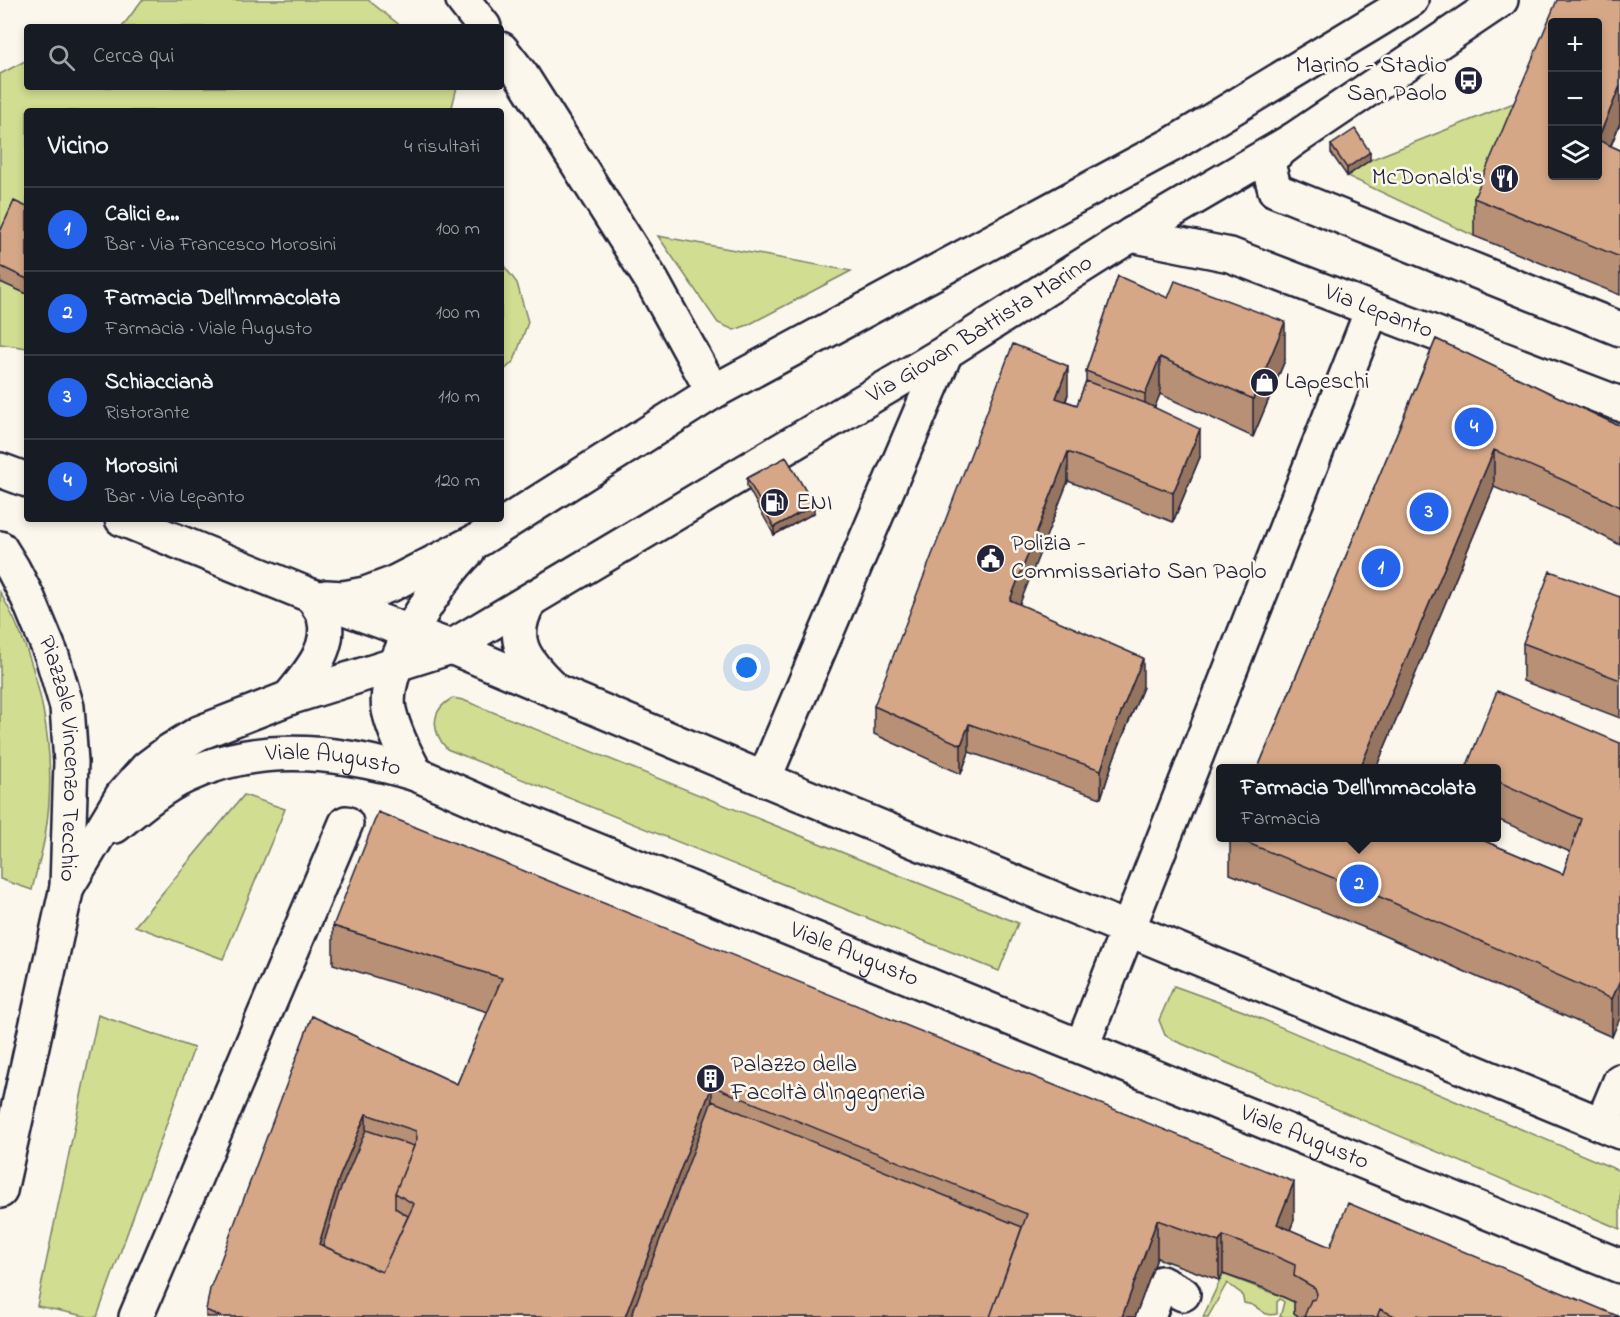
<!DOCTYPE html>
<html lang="it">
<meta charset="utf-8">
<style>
body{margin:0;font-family:"Indie Flower",sans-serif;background:#242831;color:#f1f3f6}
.controls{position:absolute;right:18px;top:18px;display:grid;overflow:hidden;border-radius:6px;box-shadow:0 3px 9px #0003}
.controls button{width:54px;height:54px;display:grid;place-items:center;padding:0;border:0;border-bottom:2px solid #363941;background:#171b24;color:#f1f3f6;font:30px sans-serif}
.you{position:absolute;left:747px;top:668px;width:21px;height:21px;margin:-15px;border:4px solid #fff;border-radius:50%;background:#1a73e8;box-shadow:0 0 0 9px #1a73e833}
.badge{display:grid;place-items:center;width:39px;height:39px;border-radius:50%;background:#2563eb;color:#fff;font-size:20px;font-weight:700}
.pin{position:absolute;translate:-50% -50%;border:3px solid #fff;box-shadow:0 2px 6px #0006}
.popup{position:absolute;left:1216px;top:764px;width:285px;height:78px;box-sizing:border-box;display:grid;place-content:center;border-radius:6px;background:#171b24;filter:drop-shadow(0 2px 4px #0005);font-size:20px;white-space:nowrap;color:#9ea1a6}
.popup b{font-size:22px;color:#f1f3f6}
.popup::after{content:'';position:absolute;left:50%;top:100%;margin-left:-12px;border:12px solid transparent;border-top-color:#171b24}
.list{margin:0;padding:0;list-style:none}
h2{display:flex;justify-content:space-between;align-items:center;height:78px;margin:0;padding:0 24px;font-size:26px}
h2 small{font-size:20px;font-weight:400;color:#9ea1a6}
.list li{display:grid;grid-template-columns:39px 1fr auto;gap:18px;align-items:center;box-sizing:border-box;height:84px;padding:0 24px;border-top:2px solid #363941}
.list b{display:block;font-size:22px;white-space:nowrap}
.list p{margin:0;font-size:20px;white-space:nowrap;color:#9ea1a6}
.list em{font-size:20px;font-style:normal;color:#9ea1a6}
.icon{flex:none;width:33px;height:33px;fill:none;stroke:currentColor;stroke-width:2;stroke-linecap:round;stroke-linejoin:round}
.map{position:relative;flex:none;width:1620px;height:1317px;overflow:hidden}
.search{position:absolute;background:#171b24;box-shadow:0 3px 9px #0003;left:24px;top:24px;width:480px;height:66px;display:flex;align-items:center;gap:15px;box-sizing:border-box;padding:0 21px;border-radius:6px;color:#9ea1a6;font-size:22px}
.panel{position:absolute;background:#171b24;box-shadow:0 3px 9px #0003;left:24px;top:108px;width:480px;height:414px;border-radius:6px}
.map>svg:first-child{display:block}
</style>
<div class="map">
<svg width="1620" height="1317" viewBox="0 0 1620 1317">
<rect width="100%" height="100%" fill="#fbf7ec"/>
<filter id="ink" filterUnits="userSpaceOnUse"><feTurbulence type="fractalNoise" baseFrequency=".0167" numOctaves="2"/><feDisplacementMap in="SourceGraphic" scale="12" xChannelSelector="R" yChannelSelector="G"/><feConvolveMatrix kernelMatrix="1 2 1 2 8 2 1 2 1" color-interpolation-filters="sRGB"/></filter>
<g filter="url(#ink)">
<path fill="#d1dd91" stroke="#7a8066" stroke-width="1.5" d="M142 0H368L402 27H122Z
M27 60V87H457L451 111H27V348L0 344V74Z
M1534 95 1474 236 1347 176 1370 160Z
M658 236 851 271 748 325 734 330 718 323Z
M501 262 517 283 528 322 514 361 501 373Z
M0 592C41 664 59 754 45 836 42 854 36 872 32 890L0 879Z
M453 698 463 700 1018 923 999 971 447 749C431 731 430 710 453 698Z
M244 795 285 809 223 959 135 926Z
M1174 986 1243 1011 1620 1171V1229L1173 1040 1165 1035 1159 1020Z
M98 1015 194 1048 97 1317H89L37 1306Z
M1223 1274 1295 1302 1294 1313 1299 1317H1280L1284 1302 1280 1299 1277 1302V1314C1264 1317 1264 1311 1254 1306 1251 1304 1247 1304 1244 1303L1242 1294 1227 1283 1208 1317H1203Z"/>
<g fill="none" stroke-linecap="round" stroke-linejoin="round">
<defs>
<g id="minor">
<path d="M1293 140 1267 160 1275 190 1620 329"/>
<path id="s1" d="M1131 235 1230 255 1620 404"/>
<path id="s2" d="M416 774 515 817 1620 1266"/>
<path d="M764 779 946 352"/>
<path d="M1082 1046 1372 310"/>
<path d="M1602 1124 1620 1081"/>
<path d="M136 1317 346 823"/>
<path d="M1148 1317 1161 1283 1183 1294"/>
</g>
<g id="major">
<path d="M463 0 484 27"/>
<path d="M501 49 522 76 652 281 713 392"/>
<path d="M0 470 27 480"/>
<path d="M122 519 312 596 451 647 764 779 1620 1132"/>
<path id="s3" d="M0 548 13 569 28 598 52 656 67 707 71 762 67 887 0 1191"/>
<path d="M326 597 344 598 365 594 392 584 480 539 713 392 1173 144 1411 0"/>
<path d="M529 602C508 639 524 660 552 687"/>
<path d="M289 698C307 675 333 649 324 617 322 610 316 603 312 596"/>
<path d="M416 774C405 754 394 732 389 710 381 667 438 580 468 551"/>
<path id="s4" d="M115 826C137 808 160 788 186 776 259 741 341 751 416 774"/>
<path id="s5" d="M67 887 122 796 147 768 171 750 199 733 289 698 451 647 946 352 1131 235 1293 140 1501 0"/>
</g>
</defs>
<use href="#minor" stroke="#22223b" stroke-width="38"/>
<use href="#major" stroke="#22223b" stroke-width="38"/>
<use href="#minor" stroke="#fbf7ec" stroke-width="33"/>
<use href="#major" stroke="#fbf7ec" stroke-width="33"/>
</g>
<path fill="#b79074" stroke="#22223b" stroke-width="1.5" d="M1620 0V123L1611 146 1620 150V295L1474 236V198Z
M1331 145 1370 160 1347 176 1331 153Z
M27 207V294L0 282V232Z
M1118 276 1285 360 1253 437 1160 394 1154 408 1200 457 1173 522 1068 481 1019 604 1143 687 1114 758 1101 798 969 752 961 774 874 734V706L1068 394 1066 401 1077 405 1086 381V371Z
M1436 339 1613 423 1620 425V545L1586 527 1494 487 1376 768H1258Z
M747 478 814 513 774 535 747 486Z
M1620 597V718L1523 681V643Z
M1620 743 1612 1037 1380 934 1230 874V837H1475L1563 874 1570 852 1497 819V768H1466Z
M333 926 1294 1220 1290 1230 1330 1247 1620 1317H1300L1294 1313V1302L1266 1289 1223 1274 1219 1280 1157 1258 1135 1317H206V1310L312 1016 457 1084 488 1012 333 964Z"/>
<path fill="#95755e" stroke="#22223b" stroke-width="1.5" d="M1620 86V123L1597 178 1598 139Z
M1370 152V160L1347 176V168Z
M1285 322V360L1253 437V399Z
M1160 357V394L1145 432V394Z
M1068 366V394L1056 426V398Z
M1200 429V457L1173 522V493Z
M1494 450V487L1376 768H1360Z
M1068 452V481L1010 629V600Z
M814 505V513L774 535V527Z
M1143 658V687L1114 758 1101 798V770L1114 730Z
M969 724V752L961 774V745Z
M1620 981V1018L1612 1037V999Z
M712 1086V1123L639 1317H625Z
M366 1114V1152L325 1262 319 1244 339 1178Z
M1294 1182V1220L1279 1258 1277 1224Z
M1157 1220V1258L1135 1317H1122Z
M1223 1236V1274L1219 1280V1242Z"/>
<path fill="#d5a787" stroke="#22223b" stroke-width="1.5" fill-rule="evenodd" d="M1557 0H1620V86L1598 139V22H1552V176H1598V140L1620 150V257L1474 198Z
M1355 129 1370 152 1347 168 1331 145Z
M14 201 27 207V279L0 266V232Z
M1118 276 1168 298 1175 281 1285 322 1253 399 1160 357 1145 394 1086 371Z
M1436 339 1613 423 1620 425V507L1586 490 1494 450 1360 768H1258Z
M1013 344 1068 366 1056 398 1077 405 1086 381 1145 403 1200 429 1173 493 1068 452 1010 600 1143 658 1114 730 1101 770 969 724 961 745 874 706Z
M786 457 814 505 774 527 747 478Z
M1550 571 1620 597V680L1523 643Z
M1497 691 1620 743V981L1612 999 1380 897 1233 837H1475L1563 874 1581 819 1497 781V768H1466Z
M378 812 1294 1182 1277 1224 1330 1247 1348 1203 1620 1317H1421L1417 1315 1416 1317H1397L1380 1309 1377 1317H1304L1311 1300 1315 1299 1317 1294 1315 1288 1294 1276 1295 1265 1266 1252 1223 1236 1219 1242 1157 1220 1122 1317H990L1027 1214 712 1086 625 1317H221L206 1310 210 1289 312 1016 457 1084 502 978 333 926ZM366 1114 416 1131 417 1139 395 1193 414 1204 382 1272 319 1244 339 1178Z
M712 1101 1022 1227 990 1317H631Z
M366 1130 414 1146 395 1193V1208L408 1216 382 1272 323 1246 339 1193Z"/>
</g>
<defs>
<symbol id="bus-disc" viewBox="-11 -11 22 22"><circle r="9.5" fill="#22223b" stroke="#fbf7ec"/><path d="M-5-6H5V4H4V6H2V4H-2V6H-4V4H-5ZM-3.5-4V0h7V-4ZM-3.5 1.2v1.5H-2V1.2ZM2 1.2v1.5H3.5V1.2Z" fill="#fff"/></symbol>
<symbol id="restaurant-disc" viewBox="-11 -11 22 22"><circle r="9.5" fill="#22223b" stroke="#fbf7ec"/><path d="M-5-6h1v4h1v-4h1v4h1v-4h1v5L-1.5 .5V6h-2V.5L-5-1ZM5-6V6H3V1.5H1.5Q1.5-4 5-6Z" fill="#fff"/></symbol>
<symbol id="shop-disc" viewBox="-11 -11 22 22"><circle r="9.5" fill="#22223b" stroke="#fbf7ec"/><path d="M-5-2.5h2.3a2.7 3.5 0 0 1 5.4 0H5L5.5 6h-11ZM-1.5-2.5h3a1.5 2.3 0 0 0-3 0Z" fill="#fff"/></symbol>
<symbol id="fuel-disc" viewBox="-11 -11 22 22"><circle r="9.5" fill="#22223b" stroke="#fbf7ec"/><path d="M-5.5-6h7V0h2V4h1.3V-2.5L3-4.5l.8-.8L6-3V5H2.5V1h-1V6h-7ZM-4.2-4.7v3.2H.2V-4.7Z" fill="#fff"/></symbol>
<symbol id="civic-disc" viewBox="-11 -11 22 22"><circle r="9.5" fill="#22223b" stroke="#fbf7ec"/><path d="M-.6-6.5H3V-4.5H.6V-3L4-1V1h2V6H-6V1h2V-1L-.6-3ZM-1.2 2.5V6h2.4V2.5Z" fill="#fff"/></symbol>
<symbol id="building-disc" viewBox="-11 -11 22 22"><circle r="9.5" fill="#22223b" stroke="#fbf7ec"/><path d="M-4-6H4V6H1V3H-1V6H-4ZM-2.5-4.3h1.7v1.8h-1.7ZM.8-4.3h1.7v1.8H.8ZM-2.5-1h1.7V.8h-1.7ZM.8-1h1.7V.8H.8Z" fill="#fff"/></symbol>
</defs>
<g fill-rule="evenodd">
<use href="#bus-disc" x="1452" y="64" width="33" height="33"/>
<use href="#restaurant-disc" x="1488" y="162" width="33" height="33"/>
<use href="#shop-disc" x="1248" y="366" width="33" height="33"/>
<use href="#fuel-disc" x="758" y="486" width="33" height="33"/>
<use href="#civic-disc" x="974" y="542" width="33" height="33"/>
<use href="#building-disc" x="694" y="1062" width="33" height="33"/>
</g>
<g text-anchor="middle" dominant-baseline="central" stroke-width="5" stroke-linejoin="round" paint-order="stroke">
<g font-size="24" fill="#22223b" stroke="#fbf7ec" text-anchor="start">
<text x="1447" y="66" text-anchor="end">Marino - Stadio<tspan x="1447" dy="28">San Paolo</tspan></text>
<text x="1484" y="178" text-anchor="end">McDonald's</text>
<text x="1285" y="382">Lapeschi</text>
<text x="796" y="503">ENI</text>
<text x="1011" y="544">Polizia -<tspan x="1011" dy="28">Commissariato San Paolo</tspan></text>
<text x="731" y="1065">Palazzo della<tspan x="731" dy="28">Facoltà d'Ingegneria</tspan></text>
</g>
<g font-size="24" fill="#22223b" stroke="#fbf7ec">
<text stroke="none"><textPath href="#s1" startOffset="260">Via Lepanto</textPath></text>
<text stroke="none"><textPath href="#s5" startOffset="1090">Via Giovan Battista Marino</textPath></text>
<text stroke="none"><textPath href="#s3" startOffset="224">Piazzale Vincenzo Tecchio</textPath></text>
<text stroke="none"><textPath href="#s4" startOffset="238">Viale Augusto</textPath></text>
<text stroke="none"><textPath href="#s2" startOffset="474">Viale Augusto</textPath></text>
<text stroke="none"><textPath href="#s2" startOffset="960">Viale Augusto</textPath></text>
</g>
</g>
</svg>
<div class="controls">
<button>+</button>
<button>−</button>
<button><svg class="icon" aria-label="layers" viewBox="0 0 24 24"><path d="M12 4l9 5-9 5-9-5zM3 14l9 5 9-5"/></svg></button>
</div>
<div class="you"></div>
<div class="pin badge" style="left:1381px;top:568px">1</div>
<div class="pin badge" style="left:1359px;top:884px">2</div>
<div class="popup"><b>Farmacia Dell'Immacolata</b>Farmacia</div>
<div class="pin badge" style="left:1429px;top:512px">3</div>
<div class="pin badge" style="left:1474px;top:427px">4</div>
<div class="search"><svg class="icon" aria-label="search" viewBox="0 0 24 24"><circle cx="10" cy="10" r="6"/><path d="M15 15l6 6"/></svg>Cerca qui</div>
<section class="panel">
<h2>Vicino<small>4 risultati</small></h2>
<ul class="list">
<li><span class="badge">1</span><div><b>Calici e...</b><p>Bar · Via Francesco Morosini</p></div><em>100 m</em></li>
<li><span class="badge">2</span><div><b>Farmacia Dell'Immacolata</b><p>Farmacia · Viale Augusto</p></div><em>100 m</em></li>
<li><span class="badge">3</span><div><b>Schiaccianà</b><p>Ristorante</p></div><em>110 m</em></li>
<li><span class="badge">4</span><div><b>Morosini</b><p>Bar · Via Lepanto</p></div><em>120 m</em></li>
</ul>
</section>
</div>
